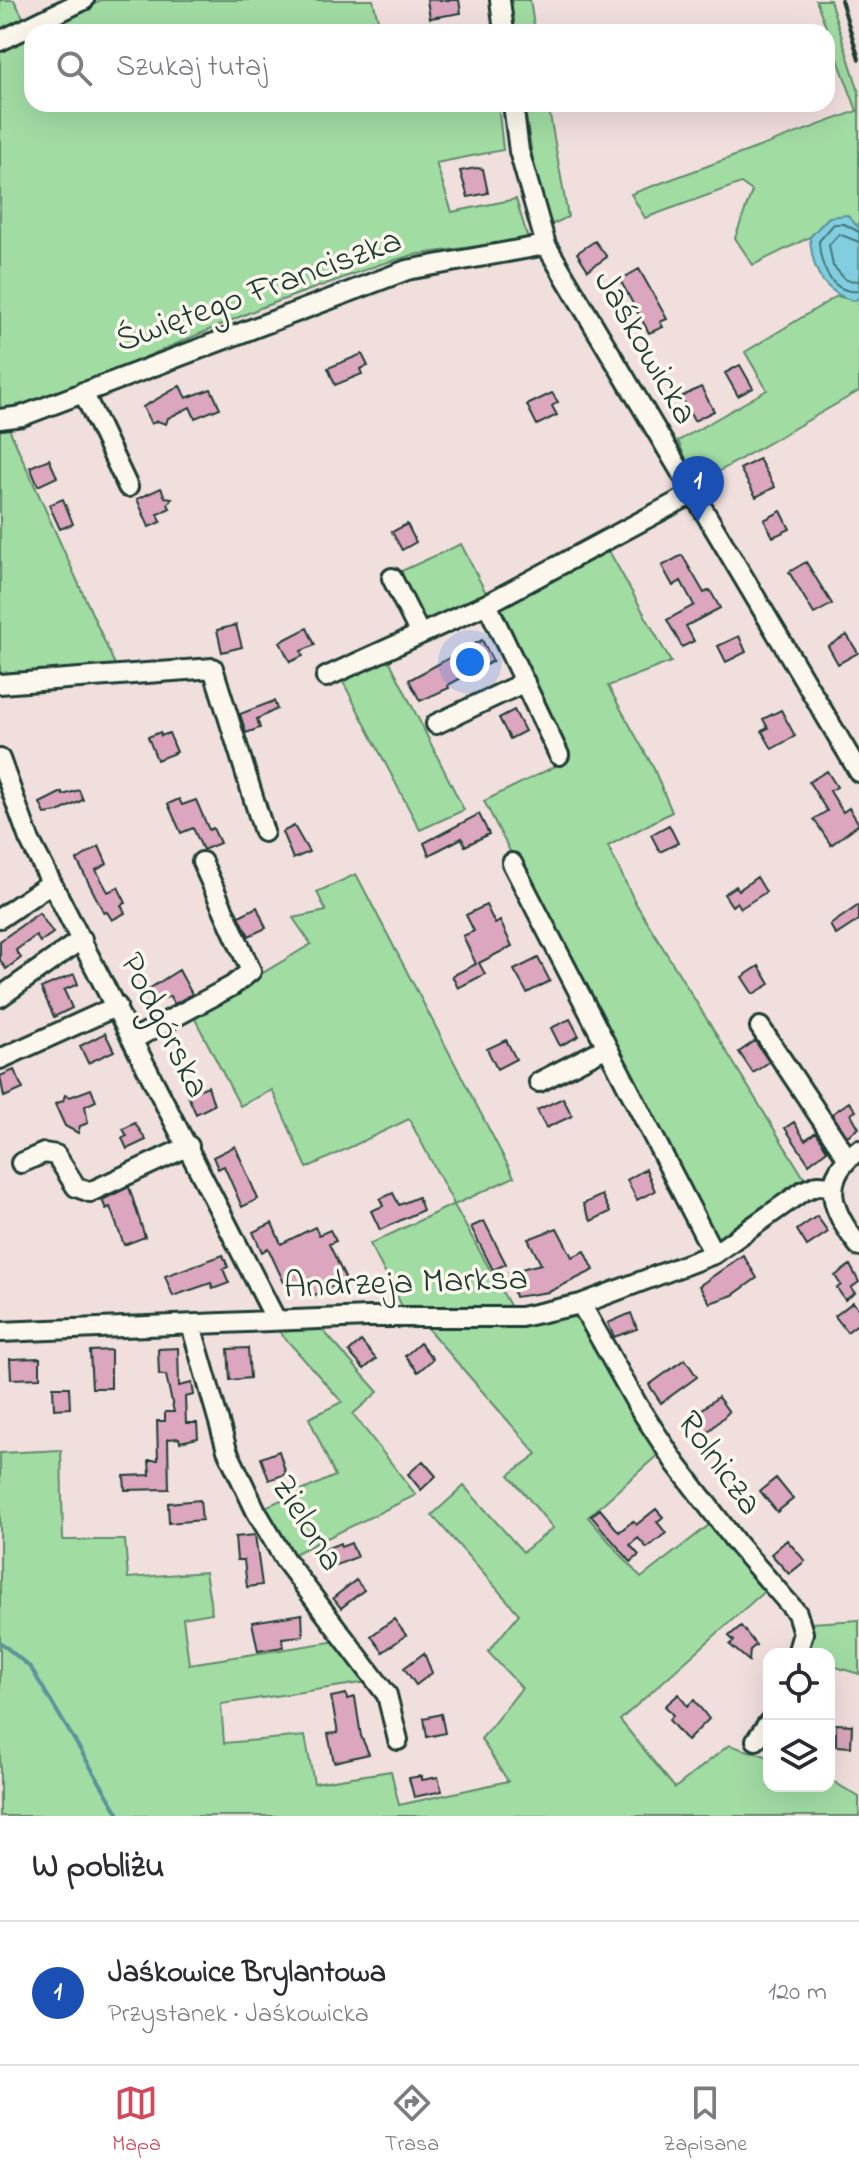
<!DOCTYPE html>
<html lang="pl">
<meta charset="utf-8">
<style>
body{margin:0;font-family:"Indie Flower",sans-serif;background:#f7f7f7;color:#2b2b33}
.controls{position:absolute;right:24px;bottom:24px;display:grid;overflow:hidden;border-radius:16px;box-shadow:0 8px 32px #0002}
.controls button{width:72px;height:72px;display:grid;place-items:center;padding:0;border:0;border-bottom:2px solid #e1e1e2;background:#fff;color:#2b2b33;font:40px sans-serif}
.you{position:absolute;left:470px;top:662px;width:28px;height:28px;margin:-20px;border:6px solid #fff;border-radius:50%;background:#1a73e8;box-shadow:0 0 0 12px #1a73e833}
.badge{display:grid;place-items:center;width:52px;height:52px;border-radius:50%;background:#d1495b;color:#fff;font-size:26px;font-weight:700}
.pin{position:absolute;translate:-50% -66px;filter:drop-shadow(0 2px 4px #0008)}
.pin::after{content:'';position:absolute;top:42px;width:28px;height:24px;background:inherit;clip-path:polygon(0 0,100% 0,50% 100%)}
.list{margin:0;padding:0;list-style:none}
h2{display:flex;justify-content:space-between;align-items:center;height:104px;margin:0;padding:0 32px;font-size:34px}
h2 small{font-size:26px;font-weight:400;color:#7c7c81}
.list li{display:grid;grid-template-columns:52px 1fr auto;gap:24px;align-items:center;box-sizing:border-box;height:144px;padding:0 32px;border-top:2px solid #e1e1e2}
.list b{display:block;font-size:30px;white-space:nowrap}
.list p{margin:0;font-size:26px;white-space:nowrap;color:#7c7c81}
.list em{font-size:26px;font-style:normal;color:#7c7c81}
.icon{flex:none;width:44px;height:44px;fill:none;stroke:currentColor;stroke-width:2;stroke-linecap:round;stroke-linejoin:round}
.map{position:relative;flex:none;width:859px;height:1816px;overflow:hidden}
.search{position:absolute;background:#fff;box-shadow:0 8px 32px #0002;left:24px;right:24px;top:24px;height:88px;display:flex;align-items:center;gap:20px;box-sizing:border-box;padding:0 28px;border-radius:24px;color:#7c7c81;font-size:30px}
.sheet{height:248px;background:#fff}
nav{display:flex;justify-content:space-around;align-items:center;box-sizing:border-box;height:112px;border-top:2px solid #e1e1e2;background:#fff;font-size:22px;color:#7c7c81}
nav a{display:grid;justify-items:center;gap:4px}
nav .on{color:#d1495b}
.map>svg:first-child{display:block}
</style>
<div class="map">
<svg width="859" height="1816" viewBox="0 0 859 1816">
<rect width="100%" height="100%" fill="#f1dfde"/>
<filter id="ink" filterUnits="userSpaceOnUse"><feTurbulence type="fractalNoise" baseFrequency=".0125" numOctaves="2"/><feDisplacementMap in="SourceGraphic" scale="16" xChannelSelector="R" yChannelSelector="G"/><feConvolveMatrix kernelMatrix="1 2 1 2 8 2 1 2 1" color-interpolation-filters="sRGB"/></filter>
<g filter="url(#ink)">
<path fill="#a1dca3" stroke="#608c6c" stroke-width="2" d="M0 0H14L32 34V104H498L503 150 436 163 452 212 516 199 528 239 413 255 381 264 260 308 76 387 0 411Z
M101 0H373L381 32H36Z
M509 0H530L535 32H512Z
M816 0H830L859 92V228L829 217 810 237 753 265 735 238 752 191 741 183 645 218 631 194 857 111Z
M524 104H548L568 217 551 225 535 173Z
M837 296 853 300 859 297V391L697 484 678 441 767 390 745 352Z
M7 424 116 667 0 679V425Z
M461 544 487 595 423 628 397 573Z
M609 551 671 662 608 686 653 767 672 812 608 846 635 902 804 1178 717 1242 709 1236 484 801 568 760 495 611Z
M386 654 464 810 420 830 340 676Z
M356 874 514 1177 454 1205 513 1311 405 1312 370 1244 454 1204 409 1119 307 1168 272 1090 240 1106 193 1015 311 944 293 918 326 911 317 892Z
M577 1311 662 1451 588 1517 641 1578 713 1522 768 1588 620 1720 675 1788 729 1745 769 1757V1786H829V1779L859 1797V1816H0V1453L61 1450 63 1540H125L128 1578 205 1572 212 1613 183 1618 189 1664 337 1641 368 1682 221 1704 224 1743 305 1736 314 1783 391 1771 399 1805 508 1781 481 1739 522 1688 488 1652 519 1614 432 1515 464 1486 523 1552 553 1528 509 1475 537 1454 421 1321Z
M319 1326 378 1392 353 1414 416 1495 290 1556 261 1509 335 1476 309 1418 342 1402 276 1328Z
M859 1620V1674L829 1665V1654H806L811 1623Z"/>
<path fill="#81cee0" stroke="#5a949b" stroke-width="2" d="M847 215 859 228V297L854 301C821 291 812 269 810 237L829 217Z"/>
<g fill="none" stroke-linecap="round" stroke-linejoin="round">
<path stroke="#467779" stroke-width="2" d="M859 232 844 224H834L819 241C820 265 830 294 859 291
M859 242 839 234 829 245 833 266 846 280 859 281"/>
<path stroke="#5a949b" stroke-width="4" d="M0 1642 31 1668 120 1816"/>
</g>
<path fill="#dba6be" stroke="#1f3d34" stroke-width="2" d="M427 0H459L461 13 430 18Z
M476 168 483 169 488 193 468 197 460 171Z
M595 241 607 257 588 270 577 253Z
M639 269 667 319 660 322 663 327 649 333 620 280Z
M362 354 368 366 360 369 362 374 335 385 328 368Z
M740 365 753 388 738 396 725 373Z
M180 386 186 398 211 389 220 408 195 418 190 407 168 418 166 424 157 421 151 424 143 407Z
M701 387 714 411 694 421 681 397Z
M552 393 558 402 552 406 557 415 537 425 527 405Z
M49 459 57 477 38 486 30 467Z
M759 459 775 487 756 497 740 469Z
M161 488 165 497 172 498 168 504 170 508 158 514 161 522 149 527 137 499Z
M63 499 73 524 60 529 49 505Z
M781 511 790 529 773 537 764 520Z
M407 524 416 542 402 550 392 532Z
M682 555 704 593 710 590 720 608 686 626 694 641 682 647 667 620 694 605 681 581 673 586 662 566Z
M806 562 832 604 814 614 789 572Z
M236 625 242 647 222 652 217 630Z
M307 628 315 645 301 651 303 656 290 662 280 642Z
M847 635 858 653 838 664 828 646Z
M739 636 746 652 726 662 718 646Z
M482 640 493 661 448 685 449 688 420 701 409 680Z
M274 701 277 709 257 719 260 728 246 733 240 714Z
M514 710 525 731 510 739 499 718Z
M781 710 795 736 772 749 762 731 768 728 763 719Z
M160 732 161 736 169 733 177 752 157 760 148 737Z
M827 771 837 787 830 791 843 812 849 808 859 824 831 845 814 819 827 811 809 782Z
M79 790 83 800 58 812 45 814 40 803 62 792 63 795Z
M179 799 182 805 196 800 209 830 213 828 220 843 203 850 193 828 181 833 168 804Z
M479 814 489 834 465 846 462 838 429 855 424 843Z
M669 825 678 843 660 852 651 835Z
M294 826 309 852 293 859 282 832Z
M99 846 107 864 96 870 108 892 118 887 126 903 121 905 125 913 112 920 107 912 104 913 77 860Z
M757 877 766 892 741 908 737 902 732 906 724 894 736 886 739 890Z
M486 905 495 924 500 921 512 946 479 963 485 974 458 988 452 976 476 964 463 936 474 931 466 915Z
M859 905V920L836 935 830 925Z
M257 907 266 928 249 936 239 916Z
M39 913 53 933 40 942 36 936 16 950 21 958 6 969 0 960V941Z
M538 958 550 981 527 993 514 970Z
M759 966 770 984 753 994 742 977Z
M179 970 192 994 174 1004 170 996 154 1002 147 990Z
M74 974 78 984 64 990 72 1008 54 1017 41 988Z
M570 1019 579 1036 560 1046 551 1028Z
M105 1033 114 1051 88 1063 80 1046Z
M506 1040 516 1059 497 1069 487 1049Z
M755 1041 769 1062 753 1073 739 1052Z
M14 1070 23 1089 4 1097 0 1076Z
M208 1086 214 1105 196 1114 187 1094Z
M91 1089 96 1101 85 1106 88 1123 80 1126 78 1133 65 1126 55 1104 63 1101 65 1095 70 1097Z
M563 1098 572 1116 546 1128 537 1110Z
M849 1102 856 1111 851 1114 859 1128 847 1136 832 1114Z
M794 1122 805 1140 816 1132 827 1150 809 1164 785 1128Z
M135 1123 146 1140 127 1149 122 1138 127 1136 123 1129Z
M235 1146 258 1199 242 1207 224 1166 218 1169 213 1157Z
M646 1169 655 1191 637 1200 627 1180Z
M129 1187 145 1237 124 1245 110 1207 106 1209 102 1200Z
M393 1193 399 1205 418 1197 423 1210 380 1230 371 1211 383 1206 380 1199Z
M602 1195 610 1212 591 1221 583 1204Z
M817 1216 828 1232 807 1246 797 1230Z
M484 1221 506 1264 493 1270 471 1227Z
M272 1223 281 1244 315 1227 319 1235 330 1230 336 1241 329 1244 346 1280 311 1297 303 1280 286 1287 268 1248 262 1252 253 1232Z
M557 1228 572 1257 585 1251 594 1270 549 1292 515 1297 509 1272 541 1264 528 1239Z
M223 1255 228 1267 223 1269 229 1283 213 1289 211 1283 173 1296 165 1276Z
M743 1255 757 1278 733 1295 710 1303 699 1286Z
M850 1265 859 1282 851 1288 855 1293 845 1300 837 1288 841 1285 835 1276Z
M853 1302 859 1310V1323L847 1332 835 1316Z
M631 1313 637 1329 614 1337 608 1323Z
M361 1341 376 1359 364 1369 349 1352Z
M420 1343 433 1359 418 1372 405 1356Z
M178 1348 179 1386 192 1383 194 1395 185 1397 186 1423H197L198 1438 180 1442 179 1438 168 1439 169 1489 125 1490 124 1476 150 1475 149 1460H158L157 1421H165V1412H174L166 1375H159L158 1349Z
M248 1348 250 1378 230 1380 228 1349Z
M111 1350V1388H92L90 1351Z
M40 1358V1378L11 1379 10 1359Z
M685 1359 697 1377 661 1403 649 1385Z
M53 1387H69L70 1408 54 1409Z
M718 1397 729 1412 705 1435 692 1417Z
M279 1451 286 1474 269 1480 261 1458Z
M423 1461 436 1476 421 1490 408 1474Z
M776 1478 793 1499 777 1512 760 1491Z
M200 1500 202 1520 169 1523 168 1503Z
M600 1509 619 1532 633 1521 636 1525 656 1509 663 1517 657 1522 666 1533 647 1548 638 1538 630 1545 639 1555 631 1562 591 1516Z
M255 1535 262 1585 247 1587 244 1560H237L235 1537Z
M787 1540 805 1561 789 1574 771 1554Z
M340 1543 341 1547 351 1543 357 1557 331 1567 323 1550Z
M356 1580 364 1590 341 1608 333 1598Z
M302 1614 303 1636 282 1638 283 1647 258 1651 252 1622Z
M394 1619 406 1635 383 1652 371 1636Z
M741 1626 756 1645 750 1650 749 1661 730 1645 734 1641 729 1636Z
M424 1653 432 1673 416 1685 404 1668Z
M346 1694 347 1699 355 1697 361 1736 369 1754 334 1762 328 1734 338 1733 331 1697Z
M679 1694 687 1706 694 1700 709 1719 687 1741 669 1720 673 1715 665 1706Z
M441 1714 445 1733 427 1737 424 1718Z
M836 1724 852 1725 851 1747 836 1746Z
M422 1776V1780L438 1777 442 1791 414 1797 409 1778Z"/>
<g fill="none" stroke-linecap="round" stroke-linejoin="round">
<defs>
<path id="minor" d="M500 0 504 32
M0 41 84 0
M513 104 519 151 546 245 859 772
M83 392 128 487
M0 419 22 416 407 270 546 245
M392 578 420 634
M487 604 559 755
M326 677 487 604 692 494
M0 684 213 668 264 832
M436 724 525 682
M0 759 29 839 276 1320
M512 863 714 1254
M0 918 51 883
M0 997 82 939
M760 1027 848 1159
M134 1039 232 986 251 971 202 862
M0 1059 117 1006
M539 1082 607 1047
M859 1150C817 1180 833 1213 859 1246
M21 1163 44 1153 56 1155 76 1187 90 1192 189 1146
M581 1304 638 1406 676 1464 738 1545 797 1613 803 1633 797 1654
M191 1325 227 1450 256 1511 285 1560 387 1695 398 1740
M0 1332 368 1317H521L581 1304 714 1254 803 1191 818 1185 833 1186
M756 1740 769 1722"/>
</defs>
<use href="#minor" stroke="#1f3d34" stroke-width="24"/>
<use href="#minor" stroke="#fbf7ec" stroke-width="18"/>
<path stroke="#1f3d34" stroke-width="4" d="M841 0 859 59"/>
</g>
</g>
<g text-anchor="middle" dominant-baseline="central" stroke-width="7" stroke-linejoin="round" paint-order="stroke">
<g font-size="36" fill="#1f3d34" stroke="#fbf7ec">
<text transform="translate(259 292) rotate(-20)">Świętego Franciszka</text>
<text transform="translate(644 348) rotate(60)">Jaśkowicka</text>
<text transform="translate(163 1026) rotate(63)">Podgórska</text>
<text transform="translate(406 1284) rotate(-2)">Andrzeja Marksa</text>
<text transform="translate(718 1464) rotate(54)">Rolnicza</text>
<text transform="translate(306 1524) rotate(58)">Zielona</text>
</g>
</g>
</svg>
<div class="controls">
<button><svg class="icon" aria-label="locate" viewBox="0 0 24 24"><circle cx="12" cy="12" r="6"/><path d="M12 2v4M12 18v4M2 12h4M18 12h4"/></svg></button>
<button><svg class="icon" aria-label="layers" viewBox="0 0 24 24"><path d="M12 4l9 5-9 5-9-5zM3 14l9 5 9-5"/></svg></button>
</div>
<div class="you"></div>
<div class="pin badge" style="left:698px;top:522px;background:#1a4fb4">1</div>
<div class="search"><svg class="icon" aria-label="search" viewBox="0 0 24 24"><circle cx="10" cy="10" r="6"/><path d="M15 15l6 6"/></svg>Szukaj tutaj</div>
</div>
<section class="sheet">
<h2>W pobliżu<small></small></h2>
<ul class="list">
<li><span class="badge" style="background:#1a4fb4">1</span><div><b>Jaśkowice Brylantowa</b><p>Przystanek · Jaśkowicka</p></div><em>120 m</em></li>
</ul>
</section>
<nav>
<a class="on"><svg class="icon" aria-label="map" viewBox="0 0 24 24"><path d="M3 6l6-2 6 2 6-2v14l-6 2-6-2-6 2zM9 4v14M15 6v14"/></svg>Mapa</a>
<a><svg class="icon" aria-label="directions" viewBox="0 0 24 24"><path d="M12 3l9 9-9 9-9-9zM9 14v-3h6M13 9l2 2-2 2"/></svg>Trasa</a>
<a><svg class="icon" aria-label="saved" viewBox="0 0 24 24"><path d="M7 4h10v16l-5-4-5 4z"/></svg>Zapisane</a>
</nav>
